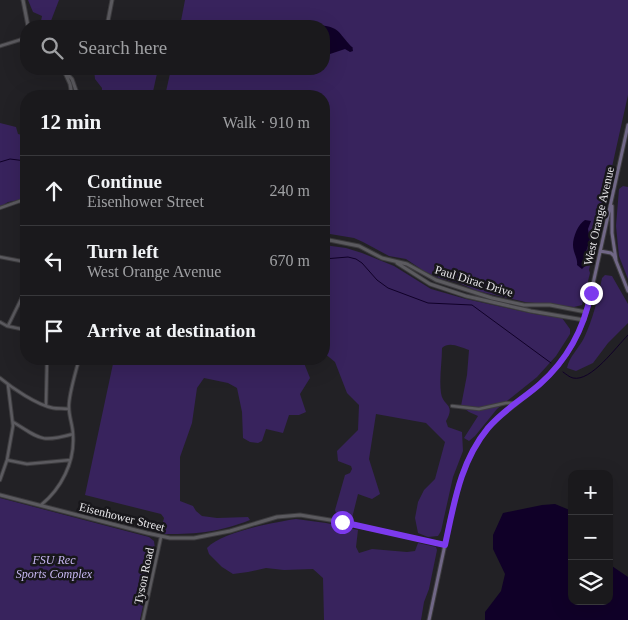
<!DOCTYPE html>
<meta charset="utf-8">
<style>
body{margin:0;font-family:Georgia,serif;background:#232225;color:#f1f3f6}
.controls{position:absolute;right:15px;bottom:15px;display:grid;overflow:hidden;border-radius:10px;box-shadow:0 5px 20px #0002}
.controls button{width:45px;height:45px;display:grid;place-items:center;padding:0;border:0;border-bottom:1px solid #38383b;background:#1a191c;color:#f1f3f6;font:25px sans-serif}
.stop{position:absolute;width:15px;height:15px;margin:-11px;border:4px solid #7c3aed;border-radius:50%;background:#fff}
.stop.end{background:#7c3aed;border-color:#fff;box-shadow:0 1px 5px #0008}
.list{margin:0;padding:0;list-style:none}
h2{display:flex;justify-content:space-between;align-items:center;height:65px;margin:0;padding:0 20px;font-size:21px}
h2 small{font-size:16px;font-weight:400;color:#9fa0a3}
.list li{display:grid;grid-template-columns:32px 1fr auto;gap:15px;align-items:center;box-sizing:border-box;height:70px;padding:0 20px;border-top:1px solid #38383b}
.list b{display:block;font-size:19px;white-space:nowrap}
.list p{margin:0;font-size:16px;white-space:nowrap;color:#9fa0a3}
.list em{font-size:16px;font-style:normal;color:#9fa0a3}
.icon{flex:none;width:28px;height:28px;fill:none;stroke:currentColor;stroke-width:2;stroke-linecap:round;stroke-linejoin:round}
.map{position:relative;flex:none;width:628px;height:620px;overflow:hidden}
.search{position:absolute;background:#1a191c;box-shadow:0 5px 20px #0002;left:20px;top:20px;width:310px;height:55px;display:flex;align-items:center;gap:12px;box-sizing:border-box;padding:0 18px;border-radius:20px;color:#9fa0a3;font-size:19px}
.panel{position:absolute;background:#1a191c;box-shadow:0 5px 20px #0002;left:20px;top:90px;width:310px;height:275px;border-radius:20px}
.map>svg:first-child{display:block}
</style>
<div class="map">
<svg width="628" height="620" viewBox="0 0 628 620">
<rect width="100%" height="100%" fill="#222125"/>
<path fill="#38235d" d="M28 0H59L49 26H40L42 16 33 12Z
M185 0H628V95L589 270 590 273 582 305 574 307 525 302 477 291 459 283 439 278 424 271 406 259 389 256 363 242 354 238 324 233V96H165L171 69H324V26H180Z
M94 69H158L152 96H102V88L95 79Z
M0 123 16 127 18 134 26 136V199L8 202 0 207Z
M623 186 628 187V279L619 256 616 226 619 189Z
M324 245 346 248 362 253 394 266 431 289 466 299 534 314 562 318 570 329V334L556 356 537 377 497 409 475 436 469 441 464 438 478 416 469 412 461 406 467 375 469 350C460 347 449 341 442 348 442 362 439 379 441 393 443 407 456 403 446 421L448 427 462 432 463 451 453 477 441 531 438 536 428 537 418 533 415 518 418 502 424 490 435 479 445 442 426 423 376 414 369 459 380 494 372 499 358 494 352 518 347 519 337 516 335 510 345 475 350 473 352 469 351 466 338 461 337 451 358 430 359 405 347 393 335 362 324 353Z
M605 275 612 276 628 304V323L608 343 593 363 576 371 567 368C569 357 579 348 584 338 593 319 598 298 602 278Z
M114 359H305L304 363 310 378 300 394 306 412 299 415H289L283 433 266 429 262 441 258 443 250 442 243 438 242 412 237 388 228 383 204 378 197 388 192 423 180 457V501L193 506 196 511 202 516 217 518 248 517 250 520C219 532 199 534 166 534L162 533 161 530 164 518 161 514 85 495Z
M0 498 149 537 154 541 155 549 140 620H0Z
M296 519 326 523 358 530 356 547 359 553 372 549 407 552 415 551 418 543 436 547 437 550 429 589 424 602 421 620H324L323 578 313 569 284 570 266 568 248 572 233 574 222 567 209 554 207 548C222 532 275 522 296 519Z"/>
<path fill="#100028" d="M318 25C338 27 337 30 349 44 354 50 352 44 353 51L350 52 345 49 324 56V26H314Z
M585 220 591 221 588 229 590 239 586 252V265L582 269 577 265C578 258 573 253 573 245 573 237 578 224 585 220Z
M555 504 572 511V601H609V564L628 577V620H485V612L501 591 505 574 493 549V535L503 513 542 505Z"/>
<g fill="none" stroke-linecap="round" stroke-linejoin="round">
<path stroke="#100028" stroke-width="1" d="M0 162 10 159 26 161
M324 259 348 257 356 259 362 263 377 280 388 288 428 303 472 305 551 363
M563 372C566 374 569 377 573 378 591 382 616 347 628 335"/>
<defs>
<path id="minor" d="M0 46 26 38
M0 208 20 201 26 202
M0 257 26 262
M0 322 7 326 26 330
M8 326 26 289V269
M0 378C12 388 37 405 53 408 58 409 64 408 69 409
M46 406 47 359
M452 406 479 409 506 403H516
M13 422C41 439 40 443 73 434
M7 460 27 464 70 460
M0 480 7 460 13 426 8 385
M41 505C61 489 75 462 73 435 73 426 69 417 69 408 68 396 76 372 79 359
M143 620 161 537"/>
<path id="tertiary" d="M23 0 28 26
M107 26 112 0
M62 69 72 79 78 96
M65 73 70 84 72 96
M324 239 359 246 382 258 407 264 436 280 492 298 524 305H550L586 312
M397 263 430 284 466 296 531 311 584 320
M0 495 147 533 170 538H194L230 531 277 517 300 515 342 522 445 545"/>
<path id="secondary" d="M612 206V233L616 260
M600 251 611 253 614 256 628 291
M429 620C435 592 441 563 447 535 454 502 460 470 478 442 494 418 517 404 539 385 564 364 581 334 589 302L628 125"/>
</defs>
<use href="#minor" stroke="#3c3b3e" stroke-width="4.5"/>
<use href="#tertiary" stroke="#3c3b3e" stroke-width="5"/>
<use href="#secondary" stroke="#3c3b3e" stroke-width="5"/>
<use href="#minor" stroke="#5b5a5f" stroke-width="2.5"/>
<use href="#tertiary" stroke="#5b5a5f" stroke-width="3"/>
<use href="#secondary" stroke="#706786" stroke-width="3"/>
</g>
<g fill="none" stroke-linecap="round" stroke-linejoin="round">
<path stroke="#7c3aed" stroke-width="6" d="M342 522 445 545C454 504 460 462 488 428 503 410 523 399 540 384 567 360 584 328 591 293"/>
</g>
<g text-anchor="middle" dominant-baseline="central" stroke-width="5" stroke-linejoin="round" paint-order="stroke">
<g font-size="12" fill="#e8e7ea" stroke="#18171b">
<text transform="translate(599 216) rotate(-77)">West Orange Avenue</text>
<text transform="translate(474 281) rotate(17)">Paul Dirac Drive</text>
<text transform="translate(122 517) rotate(14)">Eisenhower Street</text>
<text transform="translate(144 576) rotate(-78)">Tyson Road</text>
</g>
<g font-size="12" font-style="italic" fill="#c7b7f1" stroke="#18171b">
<text x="54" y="560">FSU Rec<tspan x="54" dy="14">Sports Complex</tspan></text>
</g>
</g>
</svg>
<div class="controls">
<button>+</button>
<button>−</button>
<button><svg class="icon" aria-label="layers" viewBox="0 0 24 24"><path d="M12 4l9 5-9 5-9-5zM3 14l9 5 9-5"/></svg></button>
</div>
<div class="stop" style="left:342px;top:522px"></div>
<div class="stop end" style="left:591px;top:293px"></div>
<div class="search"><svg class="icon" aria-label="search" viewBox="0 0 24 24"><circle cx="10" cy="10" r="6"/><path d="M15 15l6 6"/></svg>Search here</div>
<section class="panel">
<h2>12 min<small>Walk · 910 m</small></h2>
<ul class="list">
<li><svg class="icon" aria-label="ahead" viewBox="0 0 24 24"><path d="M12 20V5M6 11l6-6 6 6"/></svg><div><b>Continue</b><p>Eisenhower Street</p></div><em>240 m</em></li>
<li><svg class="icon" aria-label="left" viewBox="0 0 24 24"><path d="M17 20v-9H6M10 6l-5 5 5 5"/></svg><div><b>Turn left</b><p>West Orange Avenue</p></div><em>670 m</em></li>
<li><svg class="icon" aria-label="arrive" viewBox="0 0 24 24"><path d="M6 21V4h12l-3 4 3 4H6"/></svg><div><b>Arrive at destination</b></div></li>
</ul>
</section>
</div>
